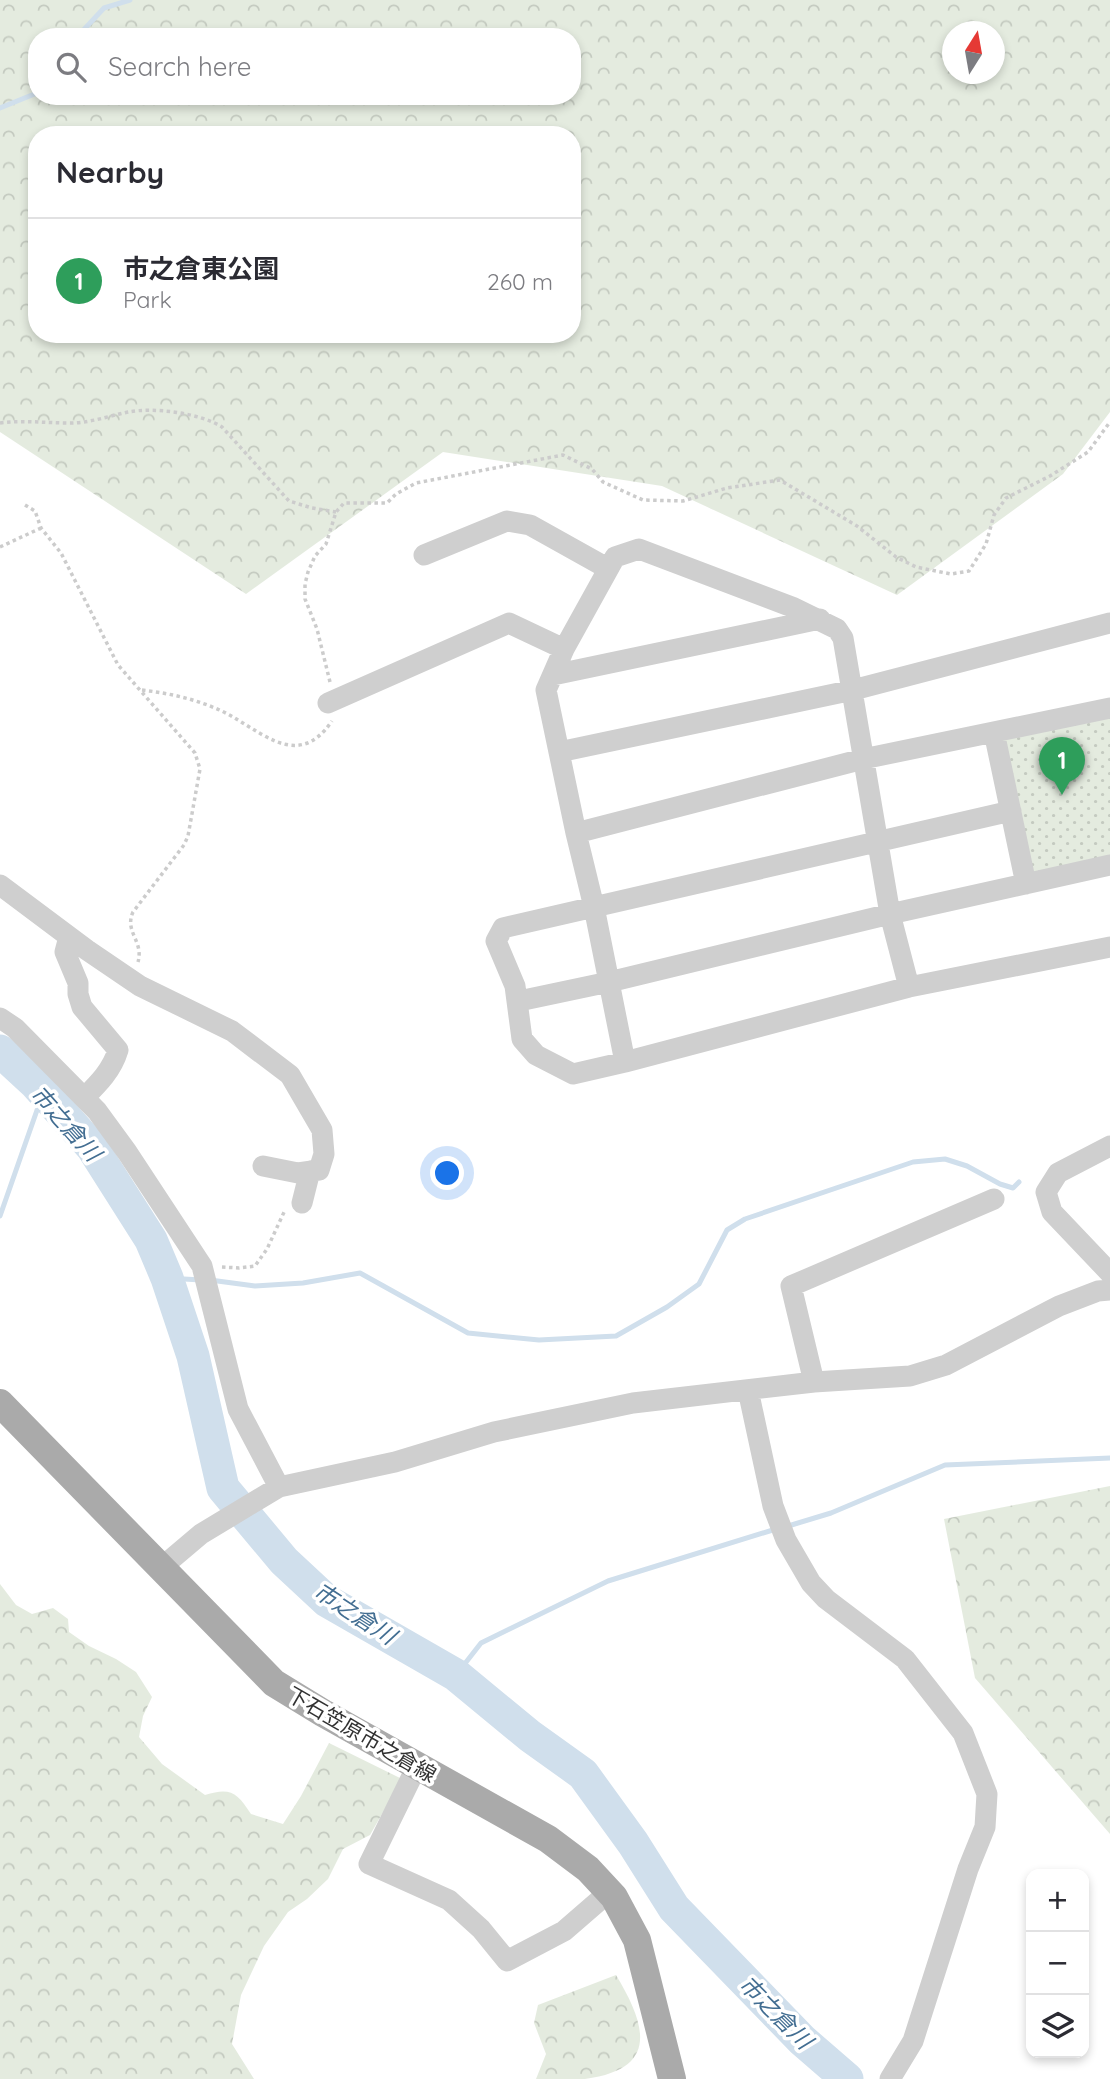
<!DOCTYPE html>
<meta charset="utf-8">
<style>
body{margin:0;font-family:Quicksand,"Noto Sans JP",sans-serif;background:#f7f7f7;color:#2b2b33}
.controls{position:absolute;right:21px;bottom:21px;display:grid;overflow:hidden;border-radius:14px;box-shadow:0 4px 10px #0003}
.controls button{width:63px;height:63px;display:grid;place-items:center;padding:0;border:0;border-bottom:2px solid #e1e1e2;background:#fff;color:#2b2b33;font:35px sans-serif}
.compass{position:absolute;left:942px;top:21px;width:63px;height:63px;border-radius:50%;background:#fff;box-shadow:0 4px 10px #0003;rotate:11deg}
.you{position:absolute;left:448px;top:1174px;width:24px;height:24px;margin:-18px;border:5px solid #fff;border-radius:50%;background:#1a73e8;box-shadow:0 0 0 10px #1a73e833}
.badge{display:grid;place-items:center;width:46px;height:46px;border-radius:50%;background:#d93025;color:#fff;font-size:23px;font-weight:700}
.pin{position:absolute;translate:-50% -58px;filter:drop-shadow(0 2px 4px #0008)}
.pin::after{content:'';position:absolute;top:37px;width:24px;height:21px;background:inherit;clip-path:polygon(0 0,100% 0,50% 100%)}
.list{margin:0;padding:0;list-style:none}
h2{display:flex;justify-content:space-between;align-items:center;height:91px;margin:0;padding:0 28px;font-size:30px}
h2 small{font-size:23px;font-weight:400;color:#7c7c81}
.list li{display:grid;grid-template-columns:46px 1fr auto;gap:21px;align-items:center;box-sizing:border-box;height:126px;padding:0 28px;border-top:2px solid #e1e1e2}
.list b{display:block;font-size:26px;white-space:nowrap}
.list p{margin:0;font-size:23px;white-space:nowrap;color:#7c7c81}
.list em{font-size:23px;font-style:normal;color:#7c7c81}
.icon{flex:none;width:38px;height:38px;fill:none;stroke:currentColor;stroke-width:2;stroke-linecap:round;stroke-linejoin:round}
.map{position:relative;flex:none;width:1110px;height:2079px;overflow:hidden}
.search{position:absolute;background:#fff;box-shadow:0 4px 10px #0003;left:28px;top:28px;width:553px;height:77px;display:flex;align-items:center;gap:18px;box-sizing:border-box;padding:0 24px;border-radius:28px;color:#7c7c81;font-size:26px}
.panel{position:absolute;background:#fff;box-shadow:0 4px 10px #0003;left:28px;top:126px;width:553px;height:217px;border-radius:28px}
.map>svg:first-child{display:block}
</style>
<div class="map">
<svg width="1110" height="2079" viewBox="0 0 1110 2079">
<defs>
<pattern id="forest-crowns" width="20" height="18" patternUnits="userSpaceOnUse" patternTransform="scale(1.75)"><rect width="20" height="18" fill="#e4ebdf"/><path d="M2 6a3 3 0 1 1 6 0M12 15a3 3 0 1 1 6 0" fill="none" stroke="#c4cac0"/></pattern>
<pattern id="park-dots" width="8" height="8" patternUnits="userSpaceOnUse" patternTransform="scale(1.75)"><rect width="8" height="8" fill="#e4ebdf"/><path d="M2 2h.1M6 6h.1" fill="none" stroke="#c4cac0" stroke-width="1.8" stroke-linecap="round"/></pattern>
</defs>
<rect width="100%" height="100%" fill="#fff"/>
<path fill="url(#forest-crowns)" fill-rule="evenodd" d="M0 0H1110V412L1063 474 897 595 662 486 443 452 246 594 0 432ZM953 32H995V74H953ZM37 37H572V96H37ZM37 135H572V334H37Z
M1110 1486V1834L975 1678 944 1519Z
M0 1584 16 1605 32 1614 53 1608 68 1619 69 1632 89 1646 116 1659 136 1672 152 1697 143 1716 139 1737 162 1764 205 1795C230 1787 237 1792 251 1814L283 1824 301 1796 329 1743 402 1779 370 1835 343 1849 328 1879 307 1899 288 1912 264 1946 241 1995 232 2044 254 2079H0Z
M616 1975C646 2025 660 2069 585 2079 569 2079 552 2079 536 2079L546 2054 534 2023 538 2005Z"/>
<path fill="url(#park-dots)" d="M1110 710V860L1032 880 999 731Z"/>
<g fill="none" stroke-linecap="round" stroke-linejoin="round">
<path stroke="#d0dfec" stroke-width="5" d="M77 37 104 8 130 0
M0 108 37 93
M0 1216 43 1093
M167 1278 201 1280
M210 1280 255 1286 303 1283 360 1273 468 1333 539 1340 616 1336 667 1307 699 1284 727 1230 745 1219 913 1162 945 1159 967 1166 1000 1184 1013 1188 1019 1182
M785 1527 831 1513 945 1465 1110 1458
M456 1675 481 1643 608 1581 776 1529"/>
<path stroke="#d0dfec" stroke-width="33" d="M0 1051 35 1083 92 1147 151 1240 167 1278 193 1356 223 1488 284 1561 327 1601 456 1675 530 1736 583 1774 633 1843 674 1908 802 2040 847 2079"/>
<path stroke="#ccc" stroke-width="3.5" stroke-dasharray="3.5 3.5" stroke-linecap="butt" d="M0 423C24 420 46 423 70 423 90 423 109 416 128 412 154 407 200 413 222 427L289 501 312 508 336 512
M25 505 35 511 41 528 61 553 118 665 195 753 200 769 188 836 184 845 133 912C124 932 144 941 138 962
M0 547 41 528
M330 682 317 629 305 599V584L308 572 315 556 326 544 336 512 344 503H387L396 494 416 483 563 455 592 469 603 482 643 500 683 501 727 488 780 480 857 526 896 557 916 567 951 574 969 571 986 544 994 515 1006 498 1050 476 1088 452 1110 422
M142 690C167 693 191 698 215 708 257 725 295 775 332 721
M222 1267 239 1268 255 1266 267 1249 285 1210"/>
<path stroke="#cfcfcf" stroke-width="21" d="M424 555 507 521 530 525 607 568
M553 675 820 619
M328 703 509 623 564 649
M994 732 1026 884
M559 752 853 690 1110 623
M576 833 863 759 1110 708
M0 885 87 950 140 986 232 1031 290 1075 322 1130 324 1154 319 1170 298 1173 263 1166
M69 937 65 952 78 983V994L82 1007 118 1050C112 1070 99 1083 84 1098
M909 987 890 914 843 638 837 629 792 607 639 549 615 557 564 649 546 690 576 833 594 907 625 1062 909 987 1110 947
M519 1001 609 982 890 914 1110 865
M0 1018 15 1028 97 1111 127 1152 202 1266 238 1409 279 1487
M625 1062 573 1074 536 1055 522 1039 515 986 496 941 503 928 1011 811
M1110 1146 1058 1173 1046 1192 1052 1212 1110 1273
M302 1203 310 1171
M814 1382 791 1286 994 1199
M748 1390 773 1506 786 1540 811 1583 826 1599 905 1659 963 1733 987 1794 985 1827 968 1869 913 2041 890 2079
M162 1567 201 1534 279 1487 395 1462 494 1432 633 1403 814 1382 910 1376 946 1365 1059 1306 1098 1291 1110 1290
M417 1766 369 1864 449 1900 481 1929 507 1961 564 1931 609 1892"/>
<path stroke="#aaa" stroke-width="28" d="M0 1403 274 1683 323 1713 548 1839 588 1869 614 1897 637 1940 672 2079"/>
</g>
<g text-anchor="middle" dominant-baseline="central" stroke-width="7" stroke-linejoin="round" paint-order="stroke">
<g font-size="21" fill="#323232" stroke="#fff">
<text transform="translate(362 1734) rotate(30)">下石笠原市之倉線</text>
</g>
<g font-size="23" font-style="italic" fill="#436e92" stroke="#fff">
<text transform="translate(66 1123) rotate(48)">市之倉川</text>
<text transform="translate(355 1613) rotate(33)">市之倉川</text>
<text transform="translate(776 2012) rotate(45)">市之倉川</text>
</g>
</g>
</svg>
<div class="controls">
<button>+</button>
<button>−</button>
<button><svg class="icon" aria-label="layers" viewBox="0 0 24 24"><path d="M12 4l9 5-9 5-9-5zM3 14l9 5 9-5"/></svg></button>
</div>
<svg class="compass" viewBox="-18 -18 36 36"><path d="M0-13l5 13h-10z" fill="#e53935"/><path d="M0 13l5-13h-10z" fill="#7c7c81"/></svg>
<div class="you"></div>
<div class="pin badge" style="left:1062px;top:795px;background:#2e9e5b">1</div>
<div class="search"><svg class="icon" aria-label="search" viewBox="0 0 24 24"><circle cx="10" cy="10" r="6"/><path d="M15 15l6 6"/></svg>Search here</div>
<section class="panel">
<h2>Nearby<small></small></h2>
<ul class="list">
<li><span class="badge" style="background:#2e9e5b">1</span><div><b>市之倉東公園</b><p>Park</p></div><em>260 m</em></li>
</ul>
</section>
</div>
